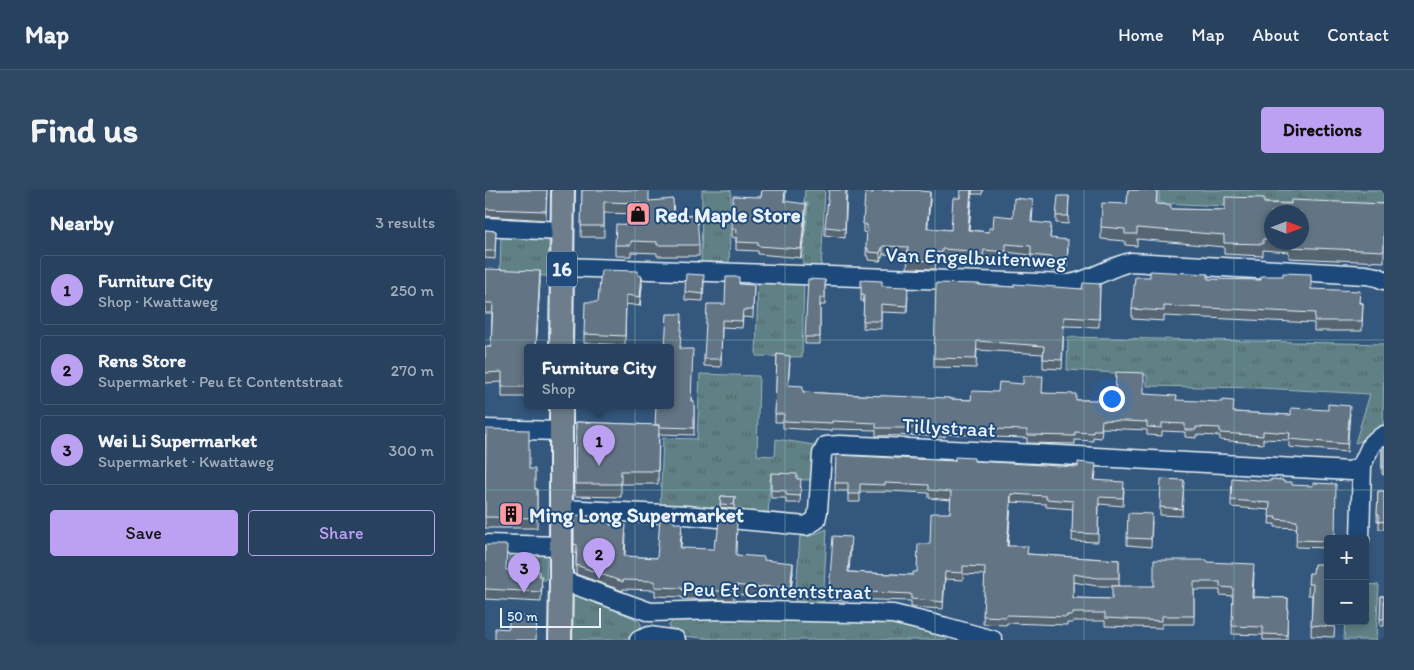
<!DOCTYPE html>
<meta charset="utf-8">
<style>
body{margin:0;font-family:Itim,sans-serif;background:#2f4864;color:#f1f3f6}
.controls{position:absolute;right:15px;bottom:15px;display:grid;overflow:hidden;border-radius:5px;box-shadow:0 2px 8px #0003}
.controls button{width:45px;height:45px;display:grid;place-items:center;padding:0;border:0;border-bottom:1px solid #435a73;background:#27415e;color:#f1f3f6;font:25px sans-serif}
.compass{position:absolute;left:779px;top:15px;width:45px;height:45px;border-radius:50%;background:#27415e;box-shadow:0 2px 8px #0003;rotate:90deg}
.scale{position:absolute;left:15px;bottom:12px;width:101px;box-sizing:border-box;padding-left:5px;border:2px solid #e8f1f8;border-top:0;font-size:14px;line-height:18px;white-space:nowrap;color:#e8f1f8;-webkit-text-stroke:4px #1f4a7a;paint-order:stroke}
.you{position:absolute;left:626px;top:208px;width:18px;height:18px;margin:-12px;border:4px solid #fff;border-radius:50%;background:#1a73e8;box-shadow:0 0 0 8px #1a73e833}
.badge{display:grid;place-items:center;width:32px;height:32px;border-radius:50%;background:#bca0f2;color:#111;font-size:16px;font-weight:700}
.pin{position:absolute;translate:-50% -41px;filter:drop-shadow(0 1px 2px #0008)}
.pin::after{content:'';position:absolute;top:26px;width:18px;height:15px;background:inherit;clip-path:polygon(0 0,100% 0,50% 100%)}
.popup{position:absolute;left:39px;top:154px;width:150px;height:65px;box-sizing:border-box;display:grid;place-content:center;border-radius:5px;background:#27415e;filter:drop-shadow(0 1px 4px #0005);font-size:16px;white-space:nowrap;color:#a4afbc}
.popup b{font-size:19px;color:#f1f3f6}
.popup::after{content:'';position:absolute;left:50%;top:100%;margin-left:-10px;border:10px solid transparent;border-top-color:#27415e}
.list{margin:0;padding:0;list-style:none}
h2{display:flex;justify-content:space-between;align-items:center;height:65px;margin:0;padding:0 20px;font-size:21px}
h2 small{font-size:16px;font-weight:400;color:#a4afbc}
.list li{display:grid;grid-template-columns:32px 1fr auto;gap:15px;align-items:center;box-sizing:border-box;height:70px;margin:0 10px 10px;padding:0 10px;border:1px solid #435a73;border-radius:5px}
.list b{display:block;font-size:19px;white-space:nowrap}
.list p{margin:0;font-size:16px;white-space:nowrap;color:#a4afbc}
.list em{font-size:16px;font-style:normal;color:#a4afbc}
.actions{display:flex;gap:10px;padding:15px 20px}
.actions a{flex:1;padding:11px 0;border:1px solid #bca0f2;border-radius:5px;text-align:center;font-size:18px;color:#bca0f2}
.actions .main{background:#bca0f2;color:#111}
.map{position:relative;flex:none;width:899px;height:450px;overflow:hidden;border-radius:5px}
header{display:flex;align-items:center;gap:30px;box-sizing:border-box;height:70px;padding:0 25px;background:#27415e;border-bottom:1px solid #435a73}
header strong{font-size:24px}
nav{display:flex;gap:28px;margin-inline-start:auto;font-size:18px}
.intro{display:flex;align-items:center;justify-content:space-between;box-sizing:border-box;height:120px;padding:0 30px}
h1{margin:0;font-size:35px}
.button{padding:12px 22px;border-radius:5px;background:#bca0f2;color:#111;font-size:18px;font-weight:700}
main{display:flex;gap:30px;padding:0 30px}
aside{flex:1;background:#27415e;border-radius:5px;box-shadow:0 2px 8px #0003}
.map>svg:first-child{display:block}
</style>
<header>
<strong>Map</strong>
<nav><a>Home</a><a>Map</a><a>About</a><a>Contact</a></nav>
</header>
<div class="intro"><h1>Find us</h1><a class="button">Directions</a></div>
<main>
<aside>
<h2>Nearby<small>3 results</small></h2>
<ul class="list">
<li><span class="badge">1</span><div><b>Furniture City</b><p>Shop · Kwattaweg</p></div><em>250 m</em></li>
<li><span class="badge">2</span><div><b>Rens Store</b><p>Supermarket · Peu Et Contentstraat</p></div><em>270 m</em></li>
<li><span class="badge">3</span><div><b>Wei Li Supermarket</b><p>Supermarket · Kwattaweg</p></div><em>300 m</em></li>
</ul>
<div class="actions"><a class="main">Save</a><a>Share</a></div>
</aside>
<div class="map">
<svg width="899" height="450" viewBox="0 0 899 450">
<defs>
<pattern id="grass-tufts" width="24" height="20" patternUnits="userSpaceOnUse" patternTransform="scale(1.25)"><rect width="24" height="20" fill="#5e8084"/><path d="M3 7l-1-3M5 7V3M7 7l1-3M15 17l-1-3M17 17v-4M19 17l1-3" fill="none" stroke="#53676a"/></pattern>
</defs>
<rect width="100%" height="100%" fill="#34577d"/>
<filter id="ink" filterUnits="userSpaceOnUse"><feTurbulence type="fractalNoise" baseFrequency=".02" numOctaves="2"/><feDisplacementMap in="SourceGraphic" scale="10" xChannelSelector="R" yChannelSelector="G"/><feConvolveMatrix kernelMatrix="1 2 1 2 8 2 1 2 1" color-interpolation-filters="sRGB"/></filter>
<g filter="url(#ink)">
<path fill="url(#grass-tufts)" stroke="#a3b8be" d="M217 0H246L244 78 216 77Z
M320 0H340L336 81 317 80 323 13H319Z
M674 0H899V23L674 13Z
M16 44 64 45 63 86 15 85Z
M273 87 319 88 317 167 271 166Z
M583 147 899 154 898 238 883 249 870 253 885 204 776 198 662 196V185L582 180Z
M215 184 274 186 272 265 290 266 291 249 329 255 327 290 285 289 283 327 175 320 178 248 212 249Z
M342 339 338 416 310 415 315 346H325Z
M24 360 59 363 62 368 61 390 24 388Z
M90 404 107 410 153 430 156 434V440L147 446 138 450H78L84 405Z
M263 427 406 432 458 443 462 447V450H240L188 445 184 440V435L188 431Z"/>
<path fill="#5e8084" stroke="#a3b8be" d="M880 394 894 395 891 450H859L860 431H880Z"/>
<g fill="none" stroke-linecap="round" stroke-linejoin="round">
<defs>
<path id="minor" d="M0 37 76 41
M77 77 584 94C606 91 625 76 646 72L881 85 892 87 899 90
M0 239 76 241
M76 319 201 325 321 336 331 330 333 321 337 264 341 256 355 255 575 265 866 281 877 275 887 253 899 245
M875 349 877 275
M0 354 76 356
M76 390 165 422 235 420 408 424 461 437 508 450
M154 450 164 446 191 450"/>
<path id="major" d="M76 157 78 0
M75 450 76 390V215"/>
</defs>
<use href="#minor" stroke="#e8f1f8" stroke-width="21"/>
<use href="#major" stroke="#e8f1f8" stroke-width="26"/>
<use href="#minor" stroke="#1f4a7a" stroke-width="18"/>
<use href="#major" stroke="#6d7d8c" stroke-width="22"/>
</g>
<path fill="#566572" stroke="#e8f1f8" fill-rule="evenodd" d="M0 0H62L61 30 1 26Z
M97 0 164 11 189 26 214 55V66H172V63L146 62V66H130V55L155 35 156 24 119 23V47H96Z
M277 0H301L300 11 321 22 316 68 273 64V61L251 60V48L247 47V39L276 7Z
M362 0 360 48 340 45V37Z
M388 0H435V1L445 10 442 38 466 40 475 8V0H498L497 4H487L484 40 504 42 528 27 548 18 547 32 566 42 565 48 583 58 582 82 566 81V75L546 73V65L521 62V70L499 68 498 75 484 73V69L457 67V71L451 70 450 79 422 78 423 66 398 64 395 71 383 70V66H381L382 43 378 42V34L388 3Z
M643 0H672V14L686 19 740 20 779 13 899 14V72L804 68V62L778 60V66L739 64V57L652 49V56L640 55V51L616 49V37L642 14ZM786 22 816 52H786Z
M584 6 583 34 571 33V26Z
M0 40 11 41 10 69 0 68Z
M0 79 55 91 51 157H43V196H41V207H17V192L0 193V157H6L7 123H0Z
M153 85 157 95 155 116 141 114 140 155 99 153V144L113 112Z
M723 89 826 99 878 113 877 141H829V133L679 126V131L647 129V119Z
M340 90V115H335V154H320V147Z
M219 92 218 111 200 110V102Z
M254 94 269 95 268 128 258 127 257 138 237 137 236 177 219 176V169L240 114Z
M615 94 614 137 579 136 577 179 558 178V164L492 160 491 178 449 177V168L494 95 529 97 597 99Z
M397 96 423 105 422 123 396 122V139L378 138 379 111H376V104Z
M196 159 207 211H209V245L174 244 173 294H136V307L90 306 91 232 170 235Z
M292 164 305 173 303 195 318 202 373 205 486 210 558 203 591 210H630L659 204 749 222 806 225 865 223 862 262 804 257V250L778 249V254L766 253 735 250V246L711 245V248L700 247V242L677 241V246L662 245V240L617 238 616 248 608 247V251L590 250V254L542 253V248L508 247V246L460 244V247H448V245L391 246V240L347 239V241L298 238V232H290Z
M0 245 44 279 50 299H52V338H0Z
M897 256H899V285L897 284Z
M489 271 611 282 610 290 639 300 638 316 614 314 613 352 587 351 588 319 561 317V314L526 312 523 356 543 364 634 370V396H612L588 392V408L627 409 669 396 722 372 769 382 768 407 803 408 802 450H778V445L747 444 748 406 735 405V400H709V434H677V438L620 436V431H588V433H582V435L522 433 521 435 498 434 500 385 478 384V390L460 389 458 419 426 417V411L362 409V411L344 410V402L366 355 364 382 428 385 432 382 445 354 465 323 466 310 444 308V303L400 301V302H375V312H363V301H350V293Z
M286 283 312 289 316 297 315 313H301V308H286Z
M699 290 697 326 675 325V317Z
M798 292 807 295 843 349V358L811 357 812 338 790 337V334H784L785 320 746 317V310Z
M893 301H899V339H894V331H892Z
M236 306 250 307 249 319 235 317Z
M89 325 126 335 141 344 140 366 172 368 189 333 197 342 196 358 251 365 279 370 308 382 305 408 277 405V407L249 404V410L197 409V407L170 406V400L138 399V401L91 384V364L89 363Z
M667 331 666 357 642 355V348Z
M0 355 21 380 54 386 57 396 56 412 0 409Z
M824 383 850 431 849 447 826 446 827 405H823Z
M896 406H899V436H895Z"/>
<path fill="#46525c" stroke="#e8f1f8" d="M487 0V4L483 48V40Z
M445 2V10L442 46V38Z
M321 14V22L316 68V59Z
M398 56V64L395 71V63Z
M55 81V91L51 157V156Z
M157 86V95L155 116V107Z
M526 304V312L522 363V356Z
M308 373V382L305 408V399Z"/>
<path fill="#647584" stroke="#e8f1f8" d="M0 0H62L61 21 0 19Z
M97 0H164V11L188 9 189 26 212 25 214 55H172V52L146 51V55H130L131 34 155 35 156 13 119 12V36H96Z
M277 0H300L299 11 321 14 316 59 273 56V53L251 52 252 39H247L248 6 276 7Z
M344 0H361L360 39 340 37Z
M388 0H435V1L445 2 442 38 466 40 468 8H475V0H486L483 40 504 42V38H508L509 25 528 27 529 8 548 10 546 32 566 34 565 48 583 50 582 74 566 73V67L546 65V56L521 54V62L499 60 498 66 484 65 485 61 457 59V63L451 62 450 71 422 70 423 57 398 56 395 63 383 62V58H381L382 35 378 34 380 3H388Z
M643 0H672L671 14 686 15V19L740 20V7L779 8V13L806 14V10L899 14V61L804 57 805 52H816V22H786V49H778V54L739 53V45L652 38V44H640V39L616 37 617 13 642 14Z
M573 6H584L583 26H571Z
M0 40 11 41 10 61H0Z
M0 79 55 81 51 156H43V186H41V197H17V182L0 183V157H6L8 113H0Z
M116 80 153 81V85L157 86 155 107 141 105 140 146 99 144 100 112H113Z
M665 81 723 84V89L776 90V86H798V83L826 84V99L875 101 874 113H878L877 131H829L830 123 679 116V121L647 119 650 87H665Z
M201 84 219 85 218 104 200 102Z
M241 87H254V94L269 95 268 120H258L257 131 237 130 236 169H219L222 114H240Z
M323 89 340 90V108H335V147H320Z
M376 90 397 91V96L423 97 422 116 396 114V131H378L379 104H376Z
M451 93 494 94V95L529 97V94L544 95 597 99 598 93 615 94 614 129 579 127 577 170 558 169 559 156 492 151 491 169 449 168Z
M182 124H197L195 159H208L206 211H209V238L174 237V235H170L171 215H185V157H180Z
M292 164 305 166 303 195 318 196V202L373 205 465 208V209L486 210 487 201 513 202 514 192 538 194V186H558L557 203 591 204V210H630L631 182 659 183V204L692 206 691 210 737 212V210L749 211 748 222 806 225V218L843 220V214L865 216 862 254 804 249 805 243 778 241V246L766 245 735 243V238L711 237V240H700V234L677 233V238L662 237V232L617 230 616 240H608V243L590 242V246L542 245V240L508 239V238L460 236V240L448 239V238H391V233L347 231V233L298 231 299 224H290Z
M91 232 174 235 173 281H136V294H90Z
M1 239 44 240V279H50V299H52V328L0 327Z
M897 256H899V277H897Z
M351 265 470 271V267L489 268V271L593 277V272L611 274 609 290 639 292 638 308 614 307 613 344 587 343 588 311 561 309V306L526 304 522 356H543L542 364 634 370V388H612L588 384V408L627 409V396H669V370H722V372L769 374 767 407 803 408 802 445 778 444V437L747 436 748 398 735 397V392H709V426H677V431L620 428V423H588V425H582V427L522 425 521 427 498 426 500 377 478 376V383L460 382 458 412 426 409V404L362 401V403L344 402 348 346 366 347 363 382 428 385V382H432L433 354H445L446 323H465L466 302 444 300V295L400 293V295L375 294V304H363V293H350Z
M286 283 312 284V289H316L315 306 301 305V301L286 300Z
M747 288 786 291V289L798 290V292H807V295L828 296V293L851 294 850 349H843V351L811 350 812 331 790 329 791 327H784L785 313 746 310Z
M676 289 699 290 697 319 675 317Z
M893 301H899V332L894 331V324H892Z
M236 306 250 307 249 315 235 314Z
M643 323 667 324 666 349 642 348Z
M89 325 126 327 125 335H141L139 366 172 368 175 328 189 329V333H197L195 358 229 359 230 349 232 350 234 330 252 332 251 365 279 367V370L308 373 305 399 277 396V398L249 395V401H210L197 400V398L170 397V391L138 390V392L91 375 92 355 89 354Z
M0 355H22L21 380 54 381V386H57L56 402 0 399Z
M829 374H843V431H849V437L826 435 828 394H823L824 383H828Z
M896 406H899V429H895Z
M24 426 52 427 51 450H10V438L24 439Z"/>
</g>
<path fill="none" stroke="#7cb4b3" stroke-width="1" stroke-opacity="0.55" d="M150 0V450M300 0V450M450 0V450M599 0V450M749 0V450M0 150H899M0 300H899"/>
<defs>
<symbol id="shop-square" viewBox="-11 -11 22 22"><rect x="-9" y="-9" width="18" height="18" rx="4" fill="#ff9aa2" stroke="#1f4a7a"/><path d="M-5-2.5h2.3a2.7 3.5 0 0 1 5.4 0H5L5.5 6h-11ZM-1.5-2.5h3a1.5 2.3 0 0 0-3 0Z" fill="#111"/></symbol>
<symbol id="building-square" viewBox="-11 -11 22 22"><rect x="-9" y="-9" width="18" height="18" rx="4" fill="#ff9aa2" stroke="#1f4a7a"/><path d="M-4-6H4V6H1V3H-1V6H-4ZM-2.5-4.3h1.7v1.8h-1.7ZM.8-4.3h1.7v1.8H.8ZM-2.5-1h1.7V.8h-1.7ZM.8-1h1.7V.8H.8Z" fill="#111"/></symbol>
</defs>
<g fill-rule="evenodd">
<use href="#shop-square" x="139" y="10" width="28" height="28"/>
<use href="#building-square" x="12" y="310" width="28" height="28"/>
</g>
<g text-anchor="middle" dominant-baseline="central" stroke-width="4" stroke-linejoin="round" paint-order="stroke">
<rect fill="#1f4a7a" stroke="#acbfd2" stroke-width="1" x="62" y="61.5" width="30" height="35" rx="4"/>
<g font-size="20" font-weight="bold" fill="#e8f1f8">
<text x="77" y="79">16</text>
</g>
<g font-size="21" font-weight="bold" fill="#e8f1f8" stroke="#1f4a7a" text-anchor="start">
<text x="170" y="24">Red Maple Store</text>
<text x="44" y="324">Ming Long Supermarket</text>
</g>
<g font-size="21" fill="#e8f1f8" stroke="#1f4a7a">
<text transform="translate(491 67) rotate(2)">Van Engelbuitenweg</text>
<text transform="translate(464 237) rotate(3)">Tillystraat</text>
<text transform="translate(292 400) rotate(1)">Peu Et Contentstraat</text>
</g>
</g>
</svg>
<div class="controls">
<button>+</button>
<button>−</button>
</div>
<svg class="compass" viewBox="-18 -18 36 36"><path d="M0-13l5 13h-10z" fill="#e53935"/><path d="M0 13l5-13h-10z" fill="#a4afbc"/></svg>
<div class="scale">50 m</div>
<div class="you"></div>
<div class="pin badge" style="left:114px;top:276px">1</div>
<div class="popup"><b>Furniture City</b>Shop</div>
<div class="pin badge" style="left:114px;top:389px">2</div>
<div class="pin badge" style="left:39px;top:403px">3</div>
</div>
</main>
